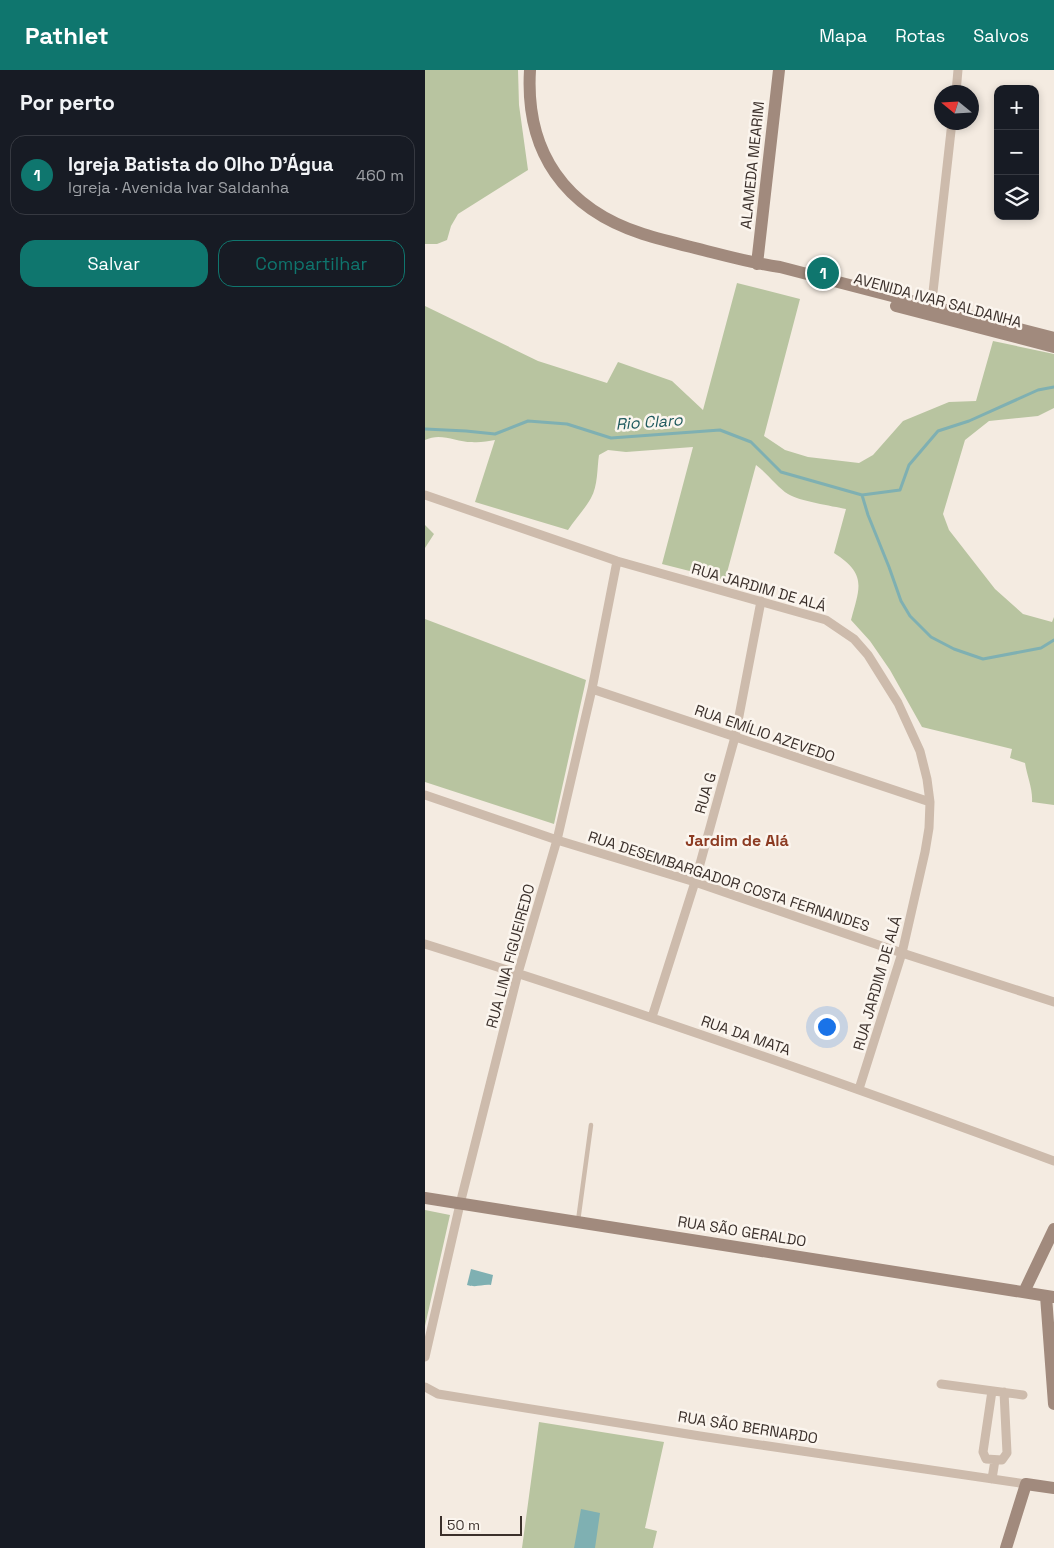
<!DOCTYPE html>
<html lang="pt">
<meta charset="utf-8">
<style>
body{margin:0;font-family:"Space Grotesk",sans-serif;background:#242831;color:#f1f3f6}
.controls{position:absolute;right:15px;top:15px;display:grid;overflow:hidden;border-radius:10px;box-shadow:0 2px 8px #0003}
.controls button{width:45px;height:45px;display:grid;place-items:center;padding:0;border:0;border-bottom:1px solid #363941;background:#171b24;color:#f1f3f6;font:25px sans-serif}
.compass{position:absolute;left:509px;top:15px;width:45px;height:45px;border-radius:50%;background:#171b24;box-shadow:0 2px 8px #0003;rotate:288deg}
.scale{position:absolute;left:15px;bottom:12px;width:82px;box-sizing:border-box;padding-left:5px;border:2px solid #3b302b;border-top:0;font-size:14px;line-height:18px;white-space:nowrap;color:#3b302b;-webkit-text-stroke:4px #fbf5ee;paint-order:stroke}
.you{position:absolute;left:401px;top:956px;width:18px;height:18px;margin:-12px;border:4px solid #fff;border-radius:50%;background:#1a73e8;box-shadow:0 0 0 8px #1a73e833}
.badge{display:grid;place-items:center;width:32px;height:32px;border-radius:50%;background:#0f766e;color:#fff;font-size:16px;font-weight:700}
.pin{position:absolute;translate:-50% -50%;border:2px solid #fff;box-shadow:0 1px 5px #0006}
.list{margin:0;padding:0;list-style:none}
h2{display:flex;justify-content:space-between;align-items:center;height:65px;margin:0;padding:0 20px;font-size:21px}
h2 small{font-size:16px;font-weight:400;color:#9ea1a6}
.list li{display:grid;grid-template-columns:32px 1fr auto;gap:15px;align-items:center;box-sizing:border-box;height:80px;margin:0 10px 10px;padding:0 10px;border:1px solid #363941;border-radius:15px}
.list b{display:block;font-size:19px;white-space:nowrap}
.list p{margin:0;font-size:16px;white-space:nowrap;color:#9ea1a6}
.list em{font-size:16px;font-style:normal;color:#9ea1a6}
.actions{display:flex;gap:10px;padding:15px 20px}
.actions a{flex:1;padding:11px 0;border:1px solid #0f766e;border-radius:15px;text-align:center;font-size:18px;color:#0f766e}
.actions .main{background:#0f766e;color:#fff}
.icon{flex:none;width:28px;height:28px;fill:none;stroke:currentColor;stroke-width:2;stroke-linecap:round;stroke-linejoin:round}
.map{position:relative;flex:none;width:629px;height:1478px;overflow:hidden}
header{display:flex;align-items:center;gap:30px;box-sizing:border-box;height:70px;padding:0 25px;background:#0f766e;color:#fff}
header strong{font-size:24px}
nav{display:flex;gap:28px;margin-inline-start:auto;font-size:18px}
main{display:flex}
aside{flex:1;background:#171b24}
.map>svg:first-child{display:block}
</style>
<header>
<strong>Pathlet</strong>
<nav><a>Mapa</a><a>Rotas</a><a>Salvos</a></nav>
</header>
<main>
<aside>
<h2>Por perto<small></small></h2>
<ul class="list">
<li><span class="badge">1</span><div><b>Igreja Batista do Olho D'Água</b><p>Igreja · Avenida Ivar Saldanha</p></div><em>460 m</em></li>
</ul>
<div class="actions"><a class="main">Salvar</a><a>Compartilhar</a></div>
</aside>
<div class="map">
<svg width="629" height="1478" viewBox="0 0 629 1478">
<rect width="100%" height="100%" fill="#f4ebe1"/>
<path fill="#b8c4a0" d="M0 0H93L94 35 103 100 33 144 26 156 22 170 12 174H0Z
M312 213 375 229 339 366 360 380 383 387 434 393 448 385 478 351 524 332 551 331 568 271 629 284V338L613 346 564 351 540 370 518 444 524 460 570 519 598 544 627 552 629 547V735L607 732C608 719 602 706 600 693L585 688 587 679 497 657 465 600 445 571 426 550C435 517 442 504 409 483L421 439C407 436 374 431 363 424 353 418 342 403 331 395L300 510 237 494 268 377 201 382 183 380 174 385C172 398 173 416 166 428 160 439 150 449 143 460L50 432 70 370C63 371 54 373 47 372 30 372 16 362 0 370V236L113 291 182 313 193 292 247 311 278 340Z
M0 455 9 464 0 478Z
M0 549 161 610 129 754 0 712Z
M0 1140 25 1145 0 1256Z
M114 1352 239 1372 220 1458 232 1461 228 1478H97Z"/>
<path fill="#7fb0b2" d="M46 1199 68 1205 66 1215C57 1214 52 1218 42 1215Z
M156 1439 175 1443 170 1478H149Z"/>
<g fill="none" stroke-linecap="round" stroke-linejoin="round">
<path stroke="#7fb0b2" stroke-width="3" d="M0 359 41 361 70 364 103 351 142 354 186 368 295 360 326 372 356 402 437 425 475 420 484 395 513 361 544 351 613 320 629 317
M437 425 443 445 464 497 476 531 485 546 506 567 529 579 558 589 616 578 629 570"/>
<path stroke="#cdbbac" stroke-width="4.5" d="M153 1151 166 1055"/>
<path stroke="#cdbbac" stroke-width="9" d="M531 22 533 0
M506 240 527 52
M0 425 192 491 401 550 429 569 443 585 473 633 495 681 502 709 505 732 504 758 500 782 477 883 434 1019
M167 619 505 732
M0 725 132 770 270 812 477 883 629 932
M0 874C212 940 421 1014 629 1091
M227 947 270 812 310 667 336 531
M0 1287 35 1134 93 903 132 770 167 619 192 491
M516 1314 598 1325
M0 1317 13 1324 275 1366 601 1414
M567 1321 558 1382 561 1389 577 1390 582 1383 579 1322
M567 1409 570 1390"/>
<path stroke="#a18a7d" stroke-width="12" d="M105 0C100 82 140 139 218 164 234 169 250 173 266 177 295 184 325 193 355 197L629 268
M332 194 354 0
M471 236 629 277
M0 1128 629 1227
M599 1222 629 1159
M621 1226 629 1334
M581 1478 601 1414 629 1418"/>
</g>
<g text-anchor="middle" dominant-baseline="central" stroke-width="5" stroke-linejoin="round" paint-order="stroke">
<g font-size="15" fill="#3b302b" stroke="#fbf5ee">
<text transform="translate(327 95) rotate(-84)">ALAMEDA MEARIM</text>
<text transform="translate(513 230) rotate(15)">AVENIDA IVAR SALDANHA</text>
<text transform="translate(334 517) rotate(16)">RUA JARDIM DE ALÁ</text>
<text transform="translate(340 663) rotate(19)">RUA EMÍLIO AZEVEDO</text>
<text transform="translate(280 723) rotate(-74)">RUA G</text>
<text transform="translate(304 811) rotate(18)">RUA DESEMBARGADOR COSTA FERNANDES</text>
<text transform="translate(85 886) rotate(-75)">RUA LINA FIGUEIREDO</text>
<text transform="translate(452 913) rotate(-74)">RUA JARDIM DE ALÁ</text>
<text transform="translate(321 965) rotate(19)">RUA DA MATA</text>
<text transform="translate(317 1161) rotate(9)">RUA SÃO GERALDO</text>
<text transform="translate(323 1357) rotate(9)">RUA SÃO BERNARDO</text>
</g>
<g font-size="16" font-style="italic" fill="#1f5a5e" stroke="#fbf5ee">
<text transform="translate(224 352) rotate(-4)">Rio Claro</text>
</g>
<g font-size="16" font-weight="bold" fill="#8c3b22" stroke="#fbf5ee">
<text x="312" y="770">Jardim de Alá</text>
</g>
</g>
</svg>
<div class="controls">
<button>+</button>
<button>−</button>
<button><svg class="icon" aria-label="layers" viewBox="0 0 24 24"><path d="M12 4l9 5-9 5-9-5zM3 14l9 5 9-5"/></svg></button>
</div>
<svg class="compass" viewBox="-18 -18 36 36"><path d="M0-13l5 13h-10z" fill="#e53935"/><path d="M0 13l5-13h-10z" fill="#9ea1a6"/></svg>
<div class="scale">50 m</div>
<div class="you"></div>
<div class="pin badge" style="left:398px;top:203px">1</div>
</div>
</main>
